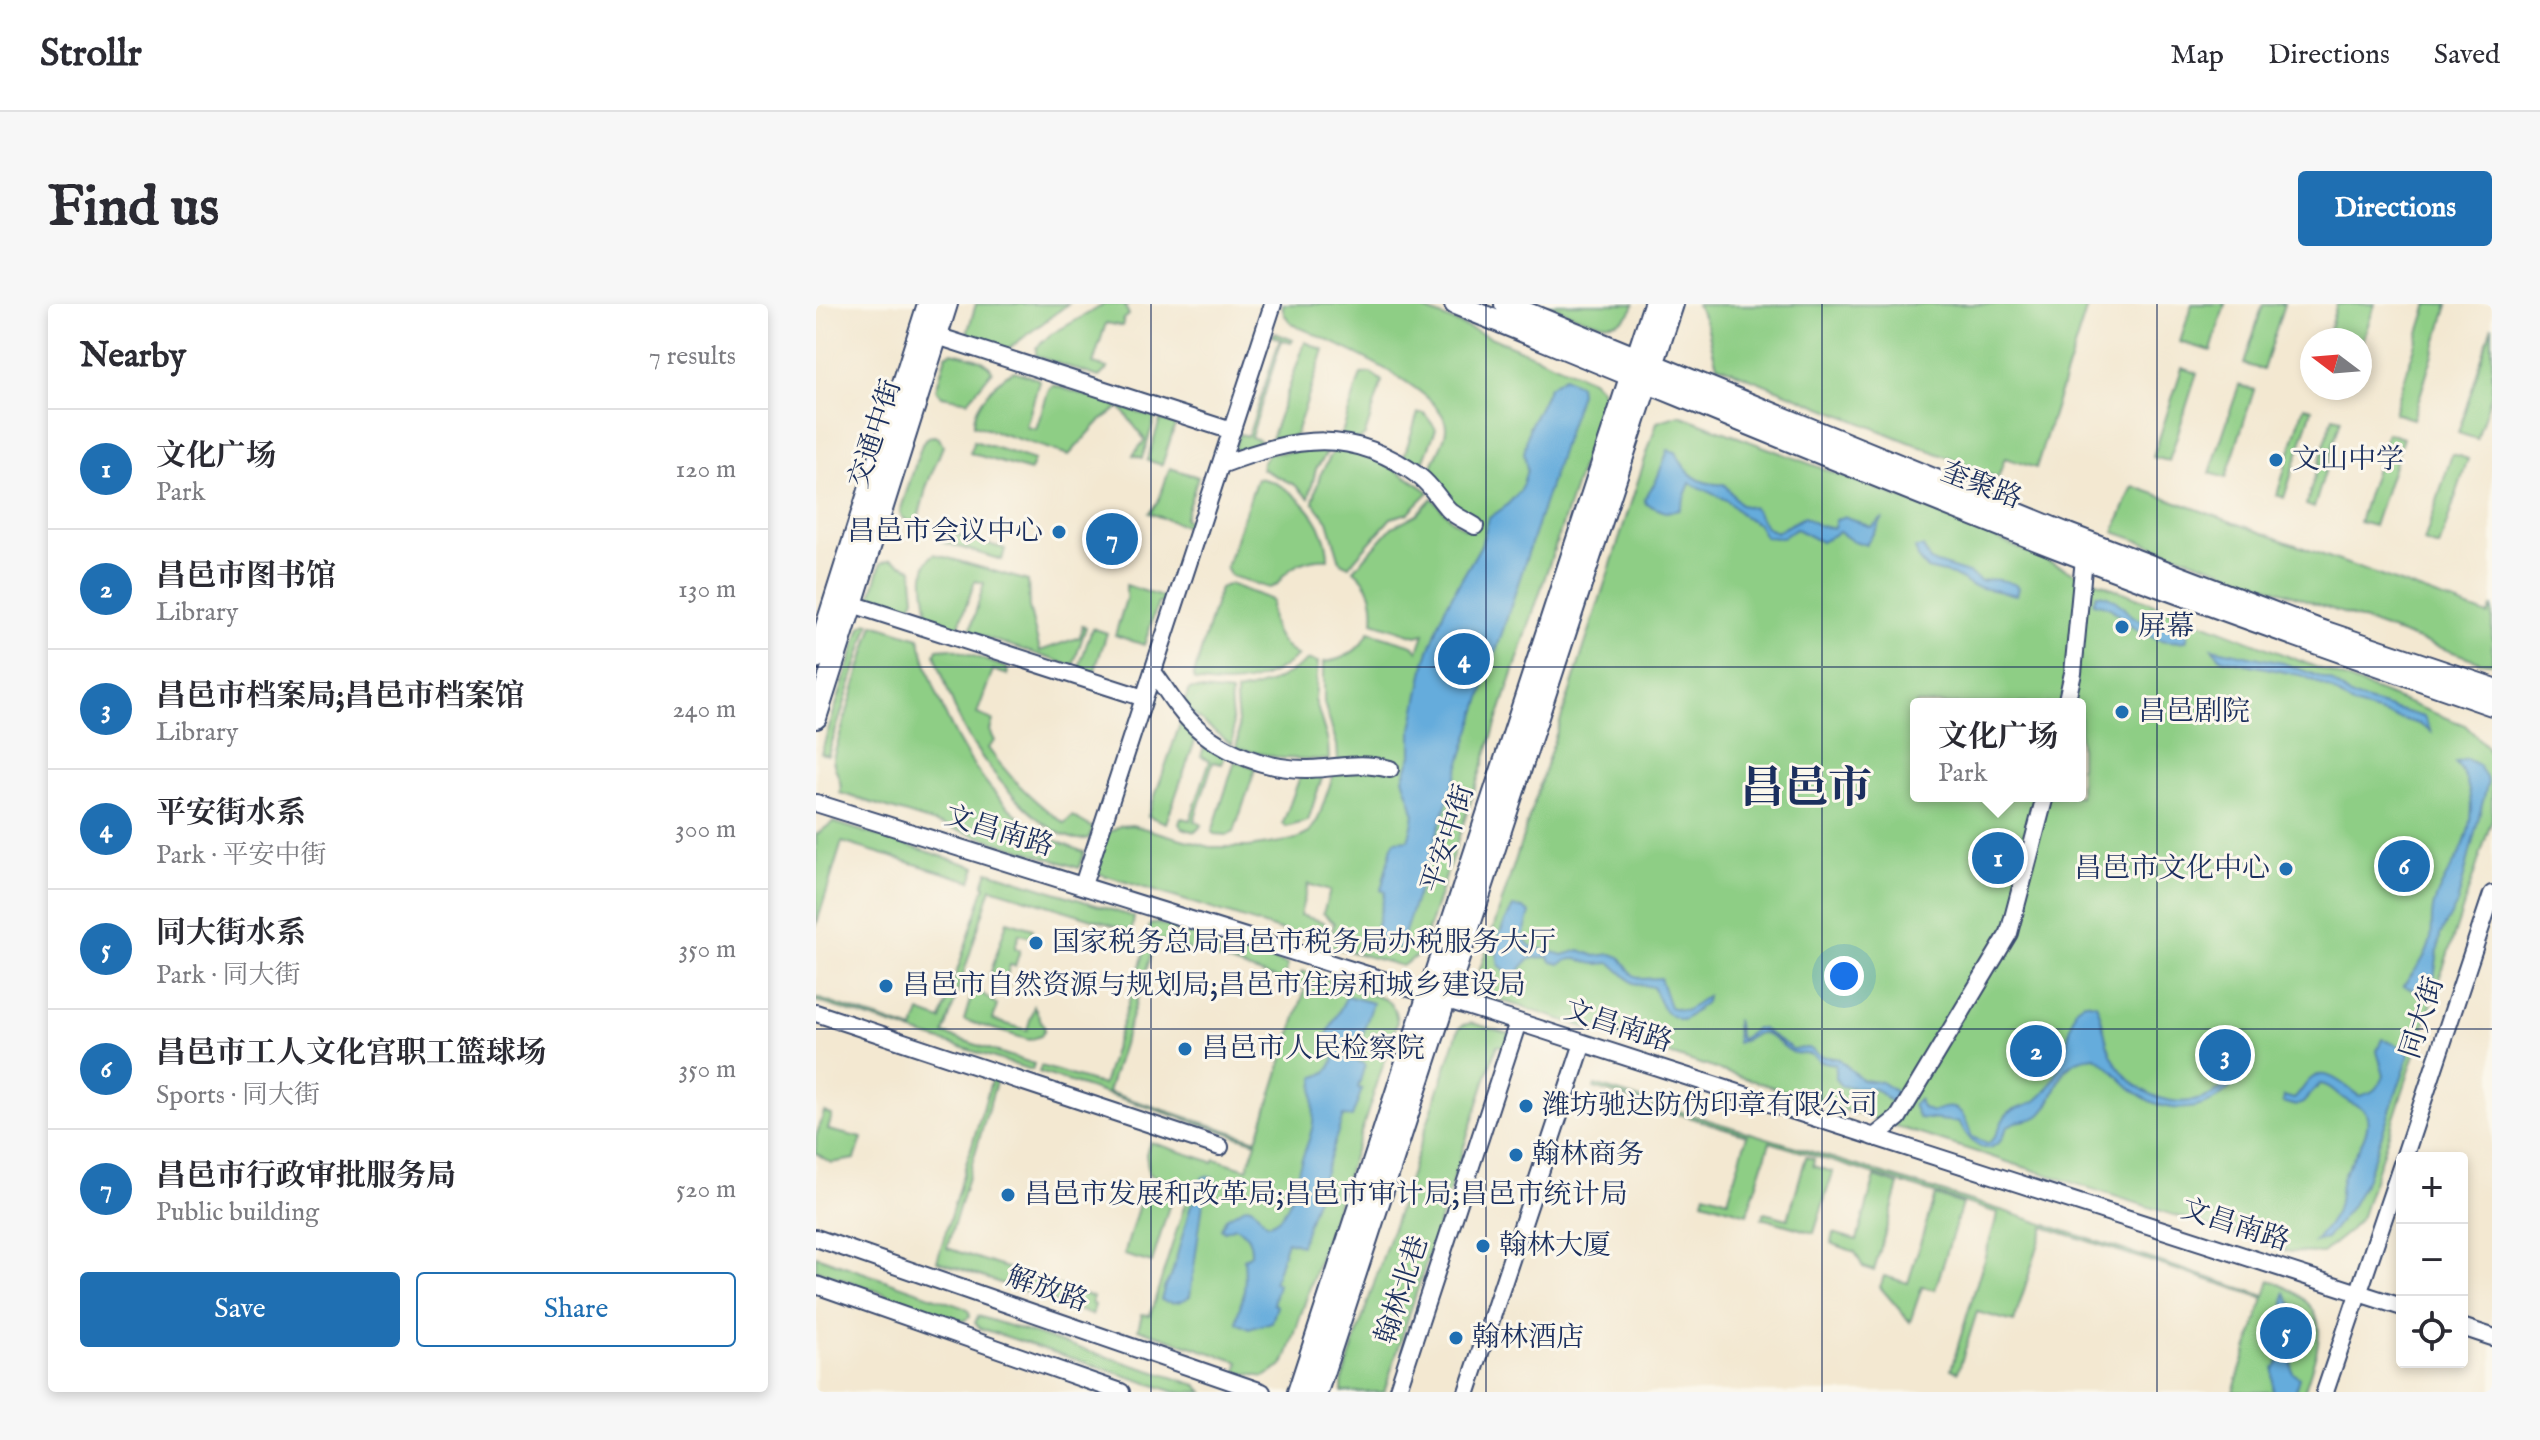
<!DOCTYPE html>
<meta charset="utf-8">
<style>
body{margin:0;font-family:"IM FELL English","Noto Serif SC",serif;background:#f7f7f7;color:#2b2b33}
.controls{position:absolute;right:24px;bottom:24px;display:grid;overflow:hidden;border-radius:8px;box-shadow:0 4px 12px #0003}
.controls button{width:72px;height:72px;display:grid;place-items:center;padding:0;border:0;border-bottom:2px solid #e1e1e2;background:#fff;color:#2b2b33;font:40px sans-serif}
.compass{position:absolute;left:1484px;top:24px;width:72px;height:72px;border-radius:50%;background:#fff;box-shadow:0 4px 12px #0003;rotate:286deg}
.you{position:absolute;left:1028px;top:672px;width:28px;height:28px;margin:-20px;border:6px solid #fff;border-radius:50%;background:#1a73e8;box-shadow:0 0 0 12px #1a73e833}
.badge{display:grid;place-items:center;width:52px;height:52px;border-radius:50%;background:#1f6fb2;color:#fff;font-size:26px;font-weight:700}
.pin{position:absolute;translate:-50% -50%;border:4px solid #fff;box-shadow:0 2px 8px #0006}
.popup{position:absolute;left:1094px;top:394px;width:176px;height:104px;box-sizing:border-box;display:grid;place-content:center;border-radius:8px;background:#fff;filter:drop-shadow(0 2px 6px #0005);font-size:26px;white-space:nowrap;color:#7c7c81}
.popup b{font-size:30px;color:#2b2b33}
.popup::after{content:'';position:absolute;left:50%;top:100%;margin-left:-16px;border:16px solid transparent;border-top-color:#fff}
.list{margin:0;padding:0;list-style:none}
h2{display:flex;justify-content:space-between;align-items:center;height:104px;margin:0;padding:0 32px;font-size:34px}
h2 small{font-size:26px;font-weight:400;color:#7c7c81}
.list li{display:grid;grid-template-columns:52px 1fr auto;gap:24px;align-items:center;box-sizing:border-box;height:120px;padding:0 32px;border-top:2px solid #e1e1e2}
.list b{display:block;font-size:30px;white-space:nowrap}
.list p{margin:0;font-size:26px;white-space:nowrap;color:#7c7c81}
.list em{font-size:26px;font-style:normal;color:#7c7c81}
.actions{display:flex;gap:16px;padding:24px 32px}
.actions a{flex:1;padding:18px 0;border:2px solid #1f6fb2;border-radius:8px;text-align:center;font-size:28px;color:#1f6fb2}
.actions .main{background:#1f6fb2;color:#fff}
.icon{flex:none;width:44px;height:44px;fill:none;stroke:currentColor;stroke-width:2;stroke-linecap:round;stroke-linejoin:round}
.map{position:relative;flex:none;width:1676px;height:1088px;overflow:hidden;border-radius:8px}
header{display:flex;align-items:center;gap:48px;box-sizing:border-box;height:112px;padding:0 40px;background:#fff;border-bottom:2px solid #e1e1e2}
header strong{font-size:38px}
nav{display:flex;gap:44px;margin-inline-start:auto;font-size:28px}
.intro{display:flex;align-items:center;justify-content:space-between;box-sizing:border-box;height:192px;padding:0 48px}
h1{margin:0;font-size:56px}
.button{padding:20px 36px;border-radius:8px;background:#1f6fb2;color:#fff;font-size:28px;font-weight:700}
main{display:flex;gap:48px;padding:0 48px}
aside{flex:1;background:#fff;border-radius:8px;box-shadow:0 4px 12px #0003}
.map>svg:first-child{display:block}
</style>
<header>
<strong>Strollr</strong>
<nav><a>Map</a><a>Directions</a><a>Saved</a></nav>
</header>
<div class="intro"><h1>Find us</h1><a class="button">Directions</a></div>
<main>
<aside>
<h2>Nearby<small>7 results</small></h2>
<ul class="list">
<li><span class="badge">1</span><div><b>文化广场</b><p>Park</p></div><em>120 m</em></li>
<li><span class="badge">2</span><div><b>昌邑市图书馆</b><p>Library</p></div><em>130 m</em></li>
<li><span class="badge">3</span><div><b>昌邑市档案局;昌邑市档案馆</b><p>Library</p></div><em>240 m</em></li>
<li><span class="badge">4</span><div><b>平安街水系</b><p>Park · 平安中街</p></div><em>300 m</em></li>
<li><span class="badge">5</span><div><b>同大街水系</b><p>Park · 同大街</p></div><em>350 m</em></li>
<li><span class="badge">6</span><div><b>昌邑市工人文化宫职工篮球场</b><p>Sports · 同大街</p></div><em>350 m</em></li>
<li><span class="badge">7</span><div><b>昌邑市行政审批服务局</b><p>Public building</p></div><em>520 m</em></li>
</ul>
<div class="actions"><a class="main">Save</a><a>Share</a></div>
</aside>
<div class="map">
<svg width="1676" height="1088" viewBox="0 0 1676 1088">
<rect width="100%" height="100%" fill="#fbf7ec"/>
<filter id="ink" filterUnits="userSpaceOnUse"><feTurbulence type="fractalNoise" baseFrequency=".0125" numOctaves="2"/><feDisplacementMap in="SourceGraphic" scale="16" xChannelSelector="R" yChannelSelector="G"/><feConvolveMatrix kernelMatrix="1 2 1 2 8 2 1 2 1" color-interpolation-filters="sRGB"/></filter>
<filter id="wash" filterUnits="userSpaceOnUse"><feTurbulence type="fractalNoise" baseFrequency=".006" numOctaves="4" result="noise"/><feDisplacementMap in="SourceGraphic" scale="32" xChannelSelector="R" yChannelSelector="G"/><feGaussianBlur stdDeviation="1.8" result="paint"/><feColorMatrix in="noise" values="0 0 0 0 0 0 0 0 0 0 0 0 0 0 0 0 0 1.4 0 .05"/><feComposite in="paint" operator="in"/></filter>
<g filter="url(#wash)">
<rect width="100%" height="100%" fill="#f3e8d1"/>
<path fill="#8ece85" stroke="#547e72" stroke-width="2" fill-rule="evenodd" d="M160 0H252L192 45 151 30Z
M289 0H313L309 2 313 11 308 15 306 22 290 19 277 60 292 64 283 73 220 52V44L234 31Z
M466 0H596L776 76 785 85 788 95 604 650 586 662 513 642 518 619 507 609 514 587 492 580 484 611 508 618 510 623 505 639 278 568 290 530 304 522 316 521 394 543H432L479 536 493 529 502 515 518 469 570 459 550 453 522 457 521 441 508 399V358C529 356 544 346 553 328L597 341 602 347 608 330 600 332 557 318C559 297 555 280 538 266L576 223 601 210 616 194 636 216 649 225C645 196 623 196 616 175 611 159 631 140 630 123 629 84 508 35 476 20L468 10Z
M731 0H818C806 38 756 10 731 0Z
M1272 0 1220 164 1189 154 1182 174 901 61C892 36 896 25 881 1Z
M1376 0H1409L1395 47 1364 38Z
M1447 0H1468L1447 66 1428 60Z
M1521 0H1559L1544 45V36H1510Z
M1612 0 1632 1 1597 115 1578 109Z
M1676 22V88L1661 135 1642 129Z
M459 29 477 36 475 39 466 36 435 133 444 136 442 140 421 150 417 146 423 130 432 132 464 35 455 32Z
M489 38 508 46 479 132 457 137 455 135Z
M136 48C150 52 169 53 176 67L152 97 126 92 120 86 130 51Z
M1366 64 1381 69 1353 157 1337 153Z
M198 67 222 75 223 77 210 123 220 125 233 85 237 81 339 114 326 154 317 151 329 136 304 103 283 118 253 151 158 121C156 102 181 75 198 67Z
M555 69 566 77 549 131 543 136 525 132 545 70Z
M1423 81 1438 86 1410 174 1394 169Z
M1488 102 1496 105 1468 194 1461 191Z
M602 109H608L620 125 604 166 589 156 588 152Z
M863 111 1107 202 1266 272 1649 421 1670 442 1676 456V515L1546 912 1532 928 1506 949 1474 948 665 690 660 678 841 118ZM1100 400H1264V492H1100Z
M1517 113 1525 115 1498 204 1490 201Z
M344 116 359 121 346 161 331 156Z
M1571 129 1587 134 1558 222 1543 218Z
M118 132 123 134 127 142 111 181 102 215 93 218 86 213 84 208 106 140 112 133Z
M158 137 218 156 214 167 154 149Z
M514 144 500 165 493 194 479 181 446 165V159L452 150Z
M519 144C559 151 581 165 613 188L592 209 575 214 533 262 524 258 512 217 497 198 504 171Z
M1636 150 1652 155 1623 243 1608 238Z
M354 164 382 173 368 215 377 218V220L371 223 333 209 342 198Z
M441 174C476 177 513 220 512 255 496 254 480 259 468 271 462 278 463 282 453 284L415 272 410 264Z
M1317 182 1672 311 1676 302V359L1665 358 1298 228Z
M129 227 189 245 186 256 126 238Z
M118 250 212 277 213 303 224 347 264 333 266 322 270 323 257 362 156 329 155 324 168 279 159 277 142 324 117 317 112 311C110 293 101 263 118 250Z
M75 255 96 265 99 294 91 308 54 296 65 259Z
M413 280 456 296C452 319 461 340 482 352 449 380 420 384 379 377L377 374 404 284Z
M310 281 349 294 352 299H342L328 341 299 331 310 295Z
M51 319H54L12 451 5 449 45 323Z
M58 320 103 334C121 403 154 476 213 521 230 534 248 540 268 548L263 564 24 489C27 474 18 469 17 454Z
M276 324 291 329 278 369 263 364Z
M135 344 191 364 192 371 177 366 161 410 177 416 174 427 179 437 172 444C194 475 218 498 249 520L256 512 277 524 273 534C234 547 164 457 148 425 136 401 128 375 119 350L121 345Z
M492 356 502 358 499 396 512 438 513 456 464 454 420 444C426 425 419 408 420 388 447 384 471 373 492 356Z
M376 385 415 389C412 407 421 425 416 441L372 406 368 399 373 386Z
M365 417 381 431 350 519 332 512Z
M393 440 409 451 406 460 397 458 378 517 386 521 379 528 366 524 363 520 365 514 374 516 394 456 385 452 389 441Z
M419 457 438 463 439 466 418 528 412 531 398 530 396 528Z
M485 470H507L492 517 470 523 467 519Z
M17 518 160 563 155 577 26 538 0 622V531Z
M172 567 318 613 316 627 175 584 128 730 218 760 216 766 0 697V694L97 726 104 708 125 716 169 582 167 581Z
M191 617 217 625 215 633 203 630 199 644 204 646 199 662 194 661 189 678 193 680 189 693 175 681 174 671Z
M340 619 359 624 355 639 340 635 292 788 441 836 489 685 480 681 486 667 568 695C578 701 580 707 581 719L471 1053 465 1063 448 1073 421 1068 423 1058 322 1025 326 1010 334 1011 374 884 333 870 330 850 334 838 397 858 399 855 431 865 440 838 223 768 225 762 287 781 333 633 329 631 335 620Z
M368 628 472 661 467 677 363 642Z
M160 676 163 687 181 701 177 716 211 726 218 702 229 725 225 732 213 736 148 716Z
M656 719 694 730 691 743 681 741 568 1088H526V1076L643 724 647 721Z
M176 774 181 775 131 944 277 993 276 999 279 1001 276 1011 121 957Z
M779 781 1191 908 1449 992 1454 976C1520 1003 1506 1032 1488 1088H1417L1448 994 1228 923 1198 1018 1161 1008 1142 1068 1135 1065 1182 909 954 838 931 910 887 897 889 889 912 896 931 831 778 784Z
M8 808 16 811 12 826 46 834 39 855 15 859 0 849V833Z
M990 853 998 855 997 862 1017 868 998 929 946 914 948 909 972 915Z
M1059 873 1083 881 1058 967 1047 963 1039 948 1015 939 1017 929 1041 936Z
M328 883 356 892 336 959 308 951Z
M1119 891 1146 900 1119 986 1106 983 1094 1018 1064 983 1068 972 1092 979Z
M0 952 149 1004 153 1008 154 1013 147 1017 0 966Z
M162 1012 381 1081 387 1088H359L164 1024 159 1019Z"/>
<path fill="#65acdc" stroke="#406e9d" stroke-width="2" d="M748 73 763 81 764 89 584 643 579 645 558 635 569 588 565 586 576 542 579 537 592 536C603 503 596 505 587 474L596 451V425L610 355 629 304 665 241 673 214 690 202 705 186 711 166 708 149 713 124 733 83Z
M852 146 860 148C869 170 884 182 908 180L925 201 938 204 950 223 960 228 988 213 1004 222 1018 224 1020 216 1028 212 1055 223 1067 214 1050 241 1035 236 1023 228 1005 238 980 225 965 234 949 233 942 220 927 212 910 196 874 179 863 206 849 208 830 200 828 195 840 177Z
M1107 243 1114 257 1152 269 1165 277C1178 274 1191 276 1203 283L1201 291 1156 282 1137 271 1111 265 1103 256 1099 244Z
M1280 290C1303 290 1309 313 1329 318 1341 322 1355 318 1368 319L1373 327 1370 337C1350 339 1332 335 1315 322 1298 309 1301 303 1277 299Z
M1396 344 1467 359 1515 377 1534 392 1608 413 1615 428 1603 420 1537 401 1514 385 1488 372 1406 355Z
M1650 455 1662 461 1672 477 1641 600 1624 631 1617 683 1610 690 1587 682C1598 668 1612 652 1615 634 1617 620 1614 610 1619 597 1625 579 1636 564 1645 547 1658 520 1660 481 1639 459Z
M697 603 707 604 714 609 707 633 714 642 747 651 764 646 779 652 796 650 804 653 817 671 826 675 844 674 854 703 869 707 891 692 890 698 868 716C849 714 843 699 837 683L817 679 795 659C790 659 785 660 780 660 765 659 761 649 744 660L736 658 732 653C709 653 711 657 698 673L683 661C677 635 685 626 697 603Z
M531 692 557 699 538 756 549 760 542 784 546 785 536 813 527 812 485 941 471 937 458 978 462 980 457 1000 461 1002 456 1018 433 1025 421 1019C421 1010 423 1007 425 999 430 985 429 969 428 955L435 950C435 937 432 928 419 923L408 927 405 924 410 914 431 902C442 904 443 914 452 920 476 914 477 880 484 861 488 847 496 832 497 818 499 803 495 788 499 773 516 769 522 754 515 738L509 734Z
M1268 698 1280 700C1289 718 1287 736 1297 754 1322 799 1382 816 1417 773L1422 775C1395 810 1351 814 1317 786 1303 775 1295 762 1279 753 1274 754 1266 754 1261 757 1240 766 1241 798 1223 812 1214 818 1201 815 1194 821 1189 825 1188 832 1184 837 1166 856 1151 833 1143 818L1103 814 1097 801 1102 795 1107 804 1116 808C1145 795 1148 811 1156 833L1172 840C1185 828 1184 816 1192 809 1200 802 1212 802 1221 796 1246 777 1251 732 1260 704Z
M920 715 924 736 940 724 946 725 977 745 993 744 1005 752 1023 755 1046 776 1065 778 1080 788 1076 799 1059 785 1025 782 1019 774V760L1003 757C995 747 990 751 979 749 967 746 959 730 945 729 936 729 929 737 921 739Z
M1566 735 1591 745 1593 752 1550 876 1535 903 1510 935 1498 938C1507 927 1517 916 1522 902 1525 892 1523 881 1527 872 1534 856 1558 828 1550 809 1546 801 1536 801 1530 796 1520 790 1515 781 1504 780L1487 799 1480 802 1467 798 1468 792 1478 795C1485 789 1488 780 1496 774 1511 763 1530 783 1543 792 1556 789 1563 785 1568 772L1561 746Z
M391 872 398 874 399 878 387 898 374 992C365 999 355 1000 345 996L349 981 355 973 375 901 380 897 381 883 387 873Z
M1469 989 1491 1026 1475 1059 1476 1068 1483 1073 1479 1088H1457V1065C1487 1031 1464 1024 1469 989Z"/>
</g>
<g filter="url(#ink)">
<g fill="none" stroke-linecap="round" stroke-linejoin="round">
<defs>
<path id="minor" d="M121 32 416 127
M405 161C479 133 536 122 604 173 616 182 623 196 633 206 640 213 651 217 659 222
M36 300 328 394
M337 368C346 379 353 392 362 403 392 443 444 466 493 465 525 464 541 457 574 465
M1250 400 1257 369 1268 254
M0 499 702 718 1586 1003
M267 581 457 0
M0 709 404 843
M1058 833 1082 814 1193 629 1229 492
M1588 854 1676 590
M0 934 446 1088
M0 981 305 1088
M1646 1023 1676 1033
M581 1088 702 718
M651 1088 767 739
M1509 1088 1586 860"/>
<path id="major" d="M639 0C850 85 1060 175 1272 256 1406 307 1541 354 1676 401
M689 0 1252 230 1501 325 1676 384
M0 354 112 0
M0 414 131 0
M482 1088 838 0
M501 1088 857 0"/>
</defs>
<use href="#minor" stroke="#3b4b6f" stroke-width="20"/>
<use href="#major" stroke="#3b4b6f" stroke-width="24"/>
<use href="#minor" stroke="#fff" stroke-width="16"/>
<use href="#major" stroke="#fff" stroke-width="20"/>
</g>
</g>
<path fill="none" stroke="#1b2f5e" stroke-width="2" stroke-opacity="0.55" d="M335 0V1088M670 0V1088M1006 0V1088M1341 0V1088M0 363H1676M0 725H1676"/>
<g fill="#1f6fb2" stroke="#fbf7ec" stroke-width="3">
<circle cx="1460" cy="156" r="8"/>
<circle cx="243" cy="228" r="8"/>
<circle cx="1306" cy="323" r="8"/>
<circle cx="1306" cy="408" r="8"/>
<circle cx="1470" cy="565" r="8"/>
<circle cx="220" cy="639" r="8"/>
<circle cx="70" cy="682" r="8"/>
<circle cx="369" cy="745" r="8"/>
<circle cx="710" cy="802" r="8"/>
<circle cx="700" cy="851" r="8"/>
<circle cx="192" cy="891" r="8"/>
<circle cx="667" cy="942" r="8"/>
<circle cx="640" cy="1034" r="8"/>
</g>
<g text-anchor="middle" dominant-baseline="central" stroke-width="6" stroke-linejoin="round" paint-order="stroke">
<g font-size="28" fill="#1b2f5e" stroke="#fbf7ec">
<text transform="translate(60 130) rotate(-72)">交通中街</text>
<text transform="translate(1165 182) rotate(21)">奎聚路</text>
<text transform="translate(183 528) rotate(17)">文昌南路</text>
<text transform="translate(633 535) rotate(-72)">平安中街</text>
<text transform="translate(1607 714) rotate(-72)">同大街</text>
<text transform="translate(802 723) rotate(18)">文昌南路</text>
<text transform="translate(1419 922) rotate(18)">文昌南路</text>
<text transform="translate(231 986) rotate(19)">解放路</text>
<text transform="translate(587 986) rotate(-72)">翰林北巷</text>
</g>
<g font-size="28" fill="#1b2f5e" stroke="#fbf7ec" text-anchor="start">
<text x="1476" y="156">文山中学</text>
<text x="227" y="228" text-anchor="end">昌邑市会议中心</text>
<text x="1322" y="323">屏幕</text>
<text x="1322" y="408">昌邑剧院</text>
<text x="1454" y="565" text-anchor="end">昌邑市文化中心</text>
<text x="236" y="639">国家税务总局昌邑市税务局办税服务大厅</text>
<text x="86" y="682">昌邑市自然资源与规划局;昌邑市住房和城乡建设局</text>
<text x="385" y="745">昌邑市人民检察院</text>
<text x="726" y="802">潍坊驰达防伪印章有限公司</text>
<text x="716" y="851">翰林商务</text>
<text x="208" y="891">昌邑市发展和改革局;昌邑市审计局;昌邑市统计局</text>
<text x="683" y="942">翰林大厦</text>
<text x="656" y="1034">翰林酒店</text>
</g>
<g font-size="44" font-weight="bold" fill="#1b2f5e" stroke="#fbf7ec">
<text x="990" y="486">昌邑市</text>
</g>
</g>
</svg>
<div class="controls">
<button>+</button>
<button>−</button>
<button><svg class="icon" aria-label="locate" viewBox="0 0 24 24"><circle cx="12" cy="12" r="6"/><path d="M12 2v4M12 18v4M2 12h4M18 12h4"/></svg></button>
</div>
<svg class="compass" viewBox="-18 -18 36 36"><path d="M0-13l5 13h-10z" fill="#e53935"/><path d="M0 13l5-13h-10z" fill="#7c7c81"/></svg>
<div class="you"></div>
<div class="pin badge" style="left:1182px;top:554px">1</div>
<div class="popup"><b>文化广场</b>Park</div>
<div class="pin badge" style="left:1220px;top:747px">2</div>
<div class="pin badge" style="left:1409px;top:751px">3</div>
<div class="pin badge" style="left:648px;top:355px">4</div>
<div class="pin badge" style="left:1470px;top:1029px">5</div>
<div class="pin badge" style="left:1588px;top:562px">6</div>
<div class="pin badge" style="left:296px;top:235px">7</div>
</div>
</main>
